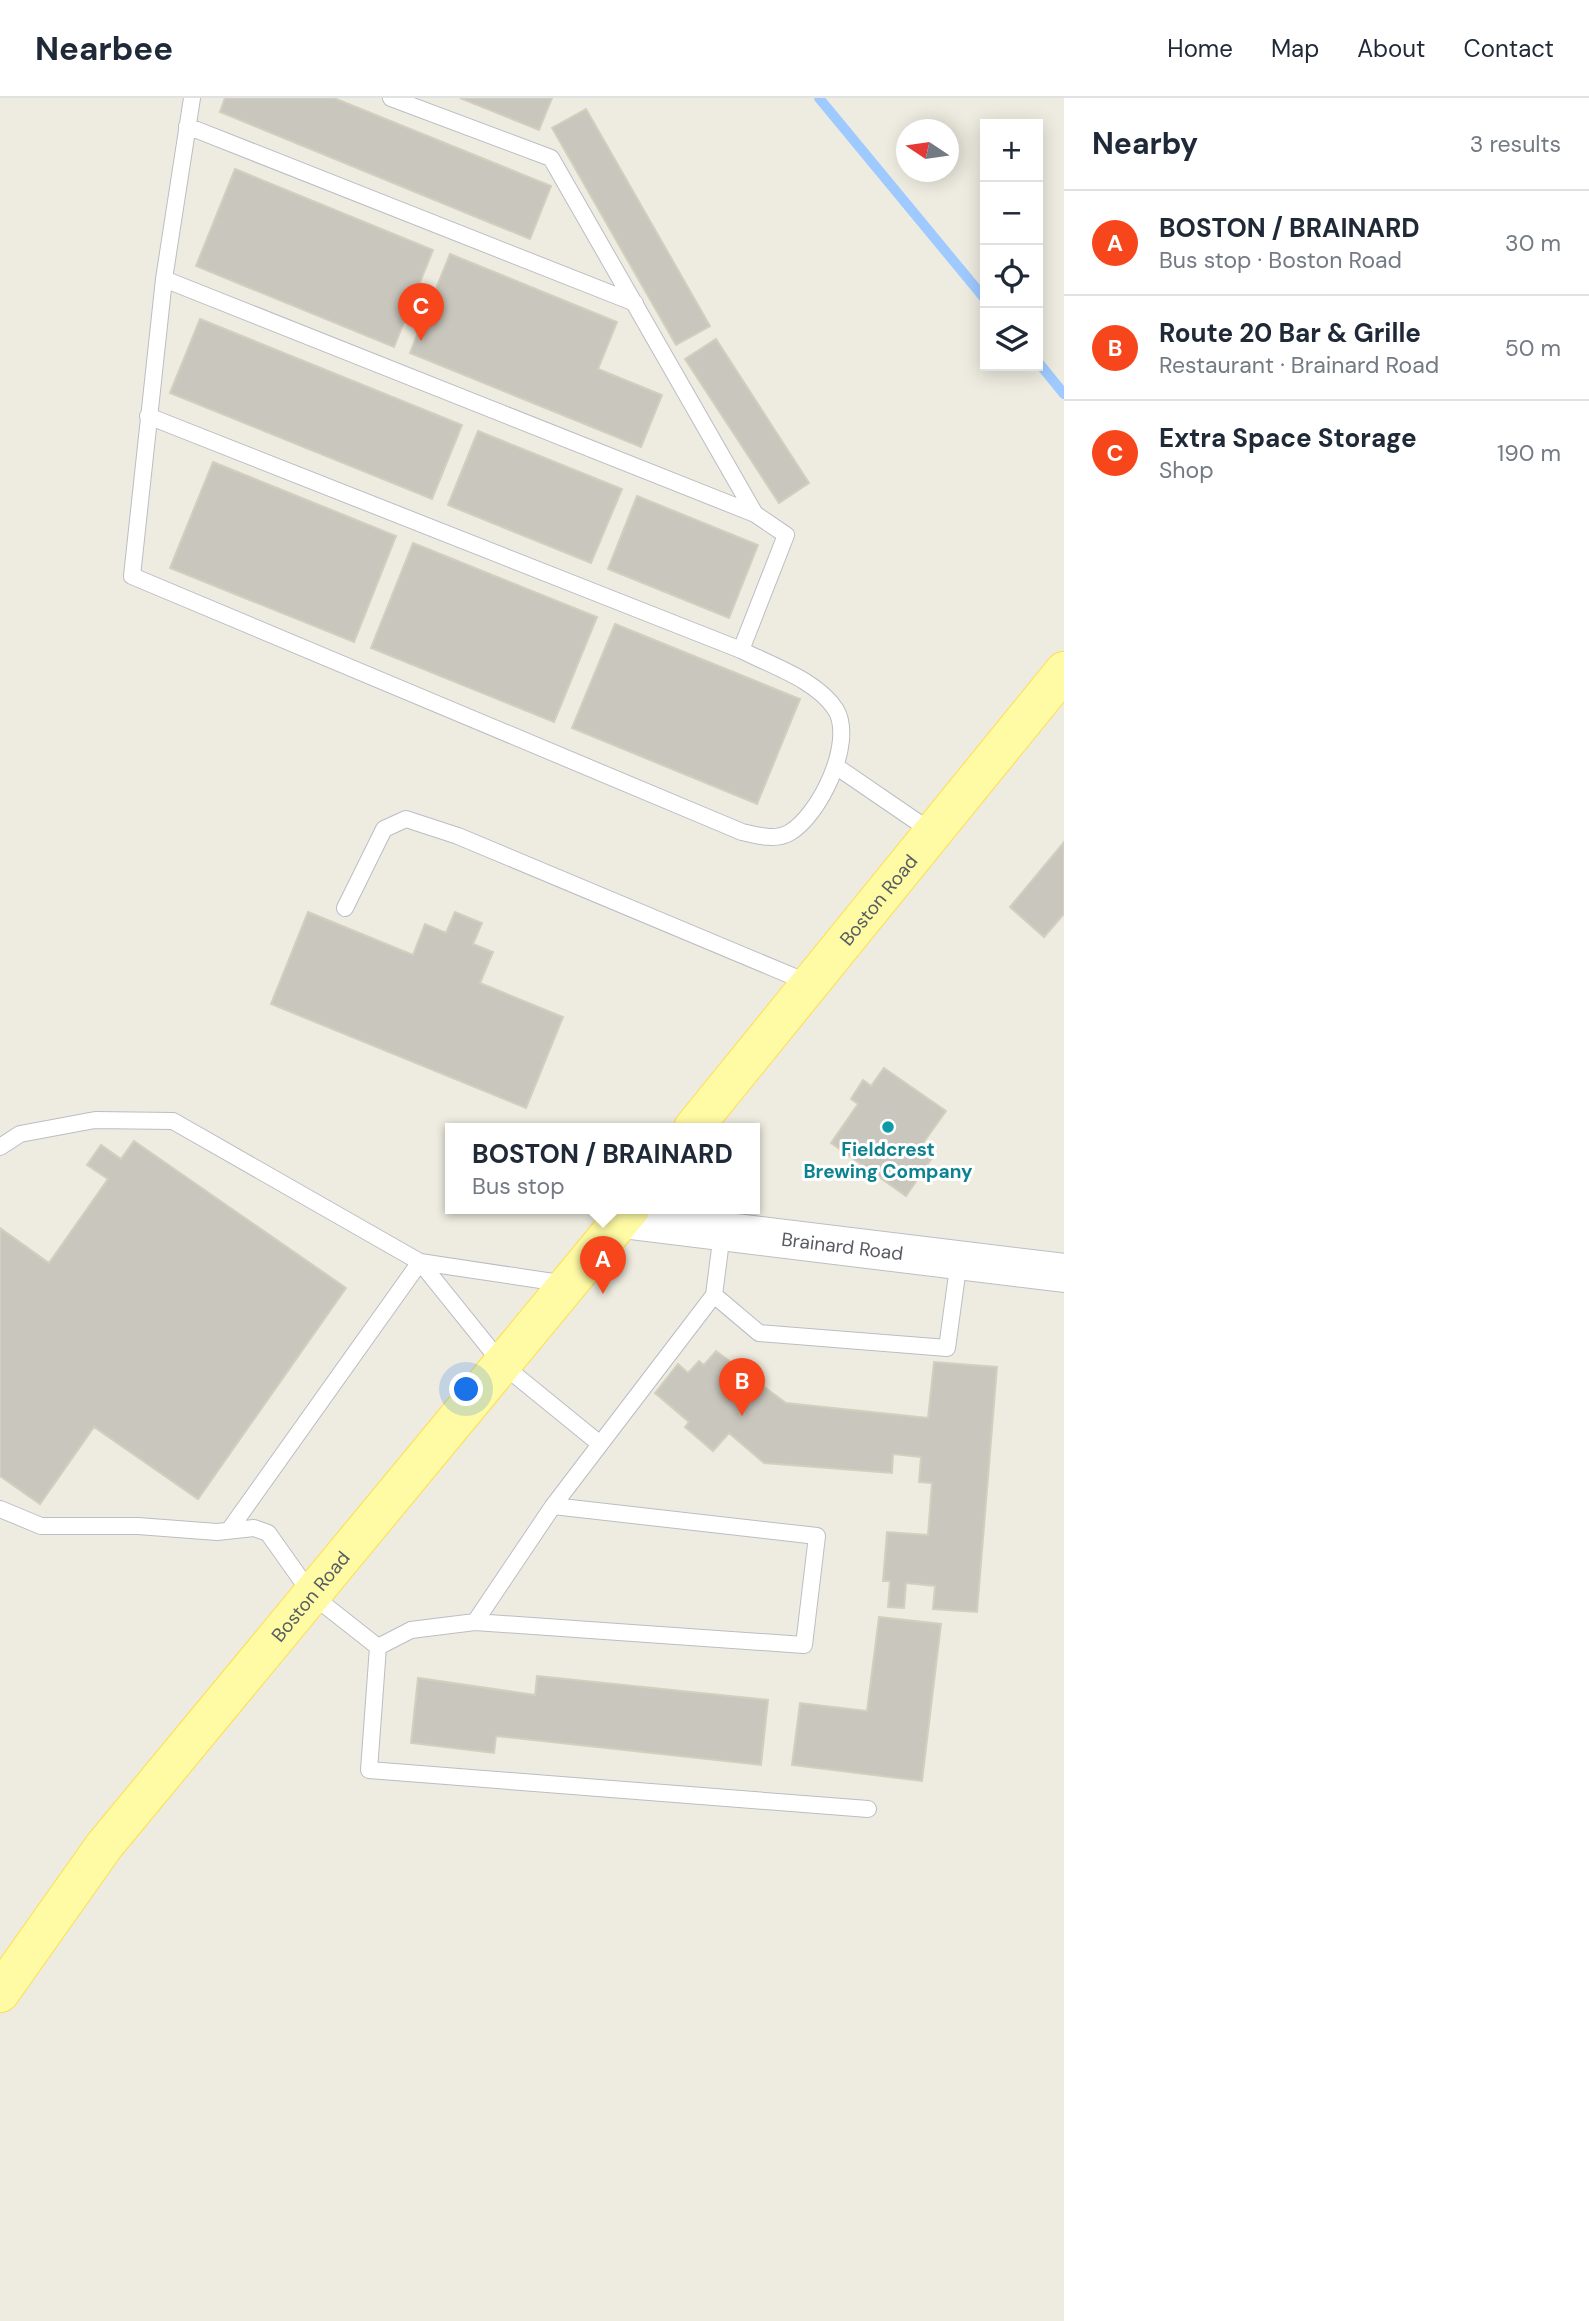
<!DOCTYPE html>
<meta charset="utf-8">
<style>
body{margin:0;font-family:"DM Sans",sans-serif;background:#f2f2f3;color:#1f2937}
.controls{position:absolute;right:21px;top:21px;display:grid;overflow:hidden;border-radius:0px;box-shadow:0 4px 18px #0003}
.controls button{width:63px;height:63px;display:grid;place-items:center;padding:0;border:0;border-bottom:2px solid #e0e1e3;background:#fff;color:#1f2937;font:35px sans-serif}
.compass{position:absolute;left:896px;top:21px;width:63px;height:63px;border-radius:50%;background:#fff;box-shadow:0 4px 18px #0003;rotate:283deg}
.you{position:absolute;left:467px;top:1292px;width:24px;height:24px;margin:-18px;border:5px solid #fff;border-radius:50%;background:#1a73e8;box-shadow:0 0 0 10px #1a73e833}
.badge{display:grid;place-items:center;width:46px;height:46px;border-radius:50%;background:#f8461c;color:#fff;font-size:23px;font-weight:700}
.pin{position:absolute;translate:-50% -58px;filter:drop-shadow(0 2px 4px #0008)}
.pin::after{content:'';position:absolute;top:37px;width:24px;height:21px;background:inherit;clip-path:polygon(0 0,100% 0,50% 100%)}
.popup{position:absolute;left:445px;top:1025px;width:315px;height:91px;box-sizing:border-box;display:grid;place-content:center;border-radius:0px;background:#fff;filter:drop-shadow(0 2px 5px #0005);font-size:23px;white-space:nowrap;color:#747a83}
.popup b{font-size:26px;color:#1f2937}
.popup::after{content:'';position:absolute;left:50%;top:100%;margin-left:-14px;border:14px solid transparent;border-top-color:#fff}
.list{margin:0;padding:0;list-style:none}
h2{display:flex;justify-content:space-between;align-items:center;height:91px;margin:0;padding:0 28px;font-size:30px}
h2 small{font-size:23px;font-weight:400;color:#747a83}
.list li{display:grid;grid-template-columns:46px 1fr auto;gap:21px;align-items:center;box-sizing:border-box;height:105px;padding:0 28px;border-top:2px solid #e0e1e3}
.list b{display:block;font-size:26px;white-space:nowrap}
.list p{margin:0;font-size:23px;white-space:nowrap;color:#747a83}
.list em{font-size:23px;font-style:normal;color:#747a83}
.icon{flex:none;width:38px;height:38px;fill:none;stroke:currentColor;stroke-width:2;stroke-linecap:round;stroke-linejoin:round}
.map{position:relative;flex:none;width:1064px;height:2223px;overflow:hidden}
header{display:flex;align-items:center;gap:42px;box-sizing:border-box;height:98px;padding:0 35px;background:#fff;border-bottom:2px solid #e0e1e3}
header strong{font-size:33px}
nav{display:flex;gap:38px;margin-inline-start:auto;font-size:24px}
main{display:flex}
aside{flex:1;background:#fff}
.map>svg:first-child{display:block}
</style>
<header>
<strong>Nearbee</strong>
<nav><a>Home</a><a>Map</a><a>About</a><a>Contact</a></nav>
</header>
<main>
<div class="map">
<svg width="1064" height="2223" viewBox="0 0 1064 2223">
<rect width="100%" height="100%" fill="#eeece0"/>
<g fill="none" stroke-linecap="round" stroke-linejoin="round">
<path stroke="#9fcaff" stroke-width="10" d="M819 0 985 201
M1038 264 1064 296"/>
</g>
<path fill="#c9c6bd" stroke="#d3cfbe" stroke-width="2" d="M225 0H334L551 88 530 141 220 14Z
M460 0H552L539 32Z
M586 11 710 228 676 247 552 30Z
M235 71 433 152 394 249 196 168Z
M450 156 617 224 598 271 662 297 641 349 410 255Z
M200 221 462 327 432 401 170 295Z
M716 241 809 385 779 405 685 261Z
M478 333 622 391 591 465 448 407Z
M213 364 396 438 354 544 170 470Z
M637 398 758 447 729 520 608 471Z
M413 445 597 519 554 624 371 550Z
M615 526 800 601 757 706 572 630Z
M1064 744V816L1044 839 1010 809Z
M308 814 413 857 425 826 446 835 455 814 482 825 473 846 493 854 480 885 563 919 526 1010 271 906Z
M884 970 946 1013 921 1048 934 1057 906 1098 831 1045 858 1006 851 1001 863 982 871 988Z
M134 1043 346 1190 198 1401 94 1329 40 1406 0 1378V1130L49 1165 108 1081 87 1067 101 1047 121 1061Z
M716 1253 786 1305 928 1320 934 1264 997 1269 977 1514 933 1511 935 1488 906 1485 904 1510 888 1509 890 1483H883L887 1434 928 1437 932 1385 919 1384 921 1359 893 1356 892 1375 764 1365 729 1335 713 1353 685 1329 689 1324 655 1295 678 1266 688 1275 699 1263 704 1267Z
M879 1519 941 1526 922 1683 792 1667 800 1605 867 1613Z
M537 1578 768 1602 761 1667 496 1638 494 1655 411 1645 418 1580 535 1597Z"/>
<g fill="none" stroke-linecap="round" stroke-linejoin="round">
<defs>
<path id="lane" d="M192 0 164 181 132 478 742 734C756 737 775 743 789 735 819 718 855 645 836 612 817 582 772 568 741 552L786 437 755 416 551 60 391 0
M187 28 635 205
M164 181 755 416
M148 318 741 552
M837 669 932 734
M345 810 384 731 406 721 458 738 809 885
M0 1049 20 1036 95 1022 173 1023 420 1164 230 1431
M420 1164 503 1267 600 1346
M420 1164 567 1186
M714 1197 759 1235 947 1250 959 1162
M553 1408 714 1197 722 1135
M0 1411 41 1428H138L217 1434 254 1430 268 1435 312 1497 378 1549 411 1532 475 1524 804 1547 817 1438 553 1408 475 1524
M378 1549 369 1672 868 1711"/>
<g id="secondary">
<path id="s1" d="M622 1121 1064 1175"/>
</g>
<g id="primary">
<path id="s2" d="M693 1030 1064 573"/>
<path id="s3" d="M0 1895 104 1748 631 1110"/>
</g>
</defs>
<use href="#lane" stroke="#bbbdc4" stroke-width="18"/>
<use href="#secondary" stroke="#bbbec6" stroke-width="40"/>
<use href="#primary" stroke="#fedf4a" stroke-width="40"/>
<use href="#lane" stroke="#fff" stroke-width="16"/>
<use href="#secondary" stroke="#fff" stroke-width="38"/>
<use href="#primary" stroke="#fffba4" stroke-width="38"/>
</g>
<circle fill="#0f9aa8" stroke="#fff" stroke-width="2.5" cx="888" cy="1029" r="7"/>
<g text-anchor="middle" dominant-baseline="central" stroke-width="6" stroke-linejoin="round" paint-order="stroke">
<g font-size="19" fill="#595c63" stroke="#fff">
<text stroke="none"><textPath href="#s2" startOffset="294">Boston Road</textPath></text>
<text stroke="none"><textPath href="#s1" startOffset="222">Brainard Road</textPath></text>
<text stroke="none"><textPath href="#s3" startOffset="504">Boston Road</textPath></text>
</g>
<g font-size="19" font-weight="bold" fill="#0d838f" stroke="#fff">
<text x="888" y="1051">Fieldcrest<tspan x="888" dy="22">Brewing Company</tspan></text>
</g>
</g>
</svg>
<div class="controls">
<button>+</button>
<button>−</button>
<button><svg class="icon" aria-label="locate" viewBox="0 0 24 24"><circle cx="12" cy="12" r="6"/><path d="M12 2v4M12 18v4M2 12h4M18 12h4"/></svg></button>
<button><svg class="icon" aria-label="layers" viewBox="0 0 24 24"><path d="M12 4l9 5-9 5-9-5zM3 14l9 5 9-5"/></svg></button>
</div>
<svg class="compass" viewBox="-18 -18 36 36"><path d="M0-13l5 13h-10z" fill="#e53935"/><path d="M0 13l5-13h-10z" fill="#747a83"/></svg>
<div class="you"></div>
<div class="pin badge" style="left:603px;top:1196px">A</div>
<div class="popup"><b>BOSTON / BRAINARD</b>Bus stop</div>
<div class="pin badge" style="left:742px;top:1318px">B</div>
<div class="pin badge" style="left:421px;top:243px">C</div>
</div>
<aside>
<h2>Nearby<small>3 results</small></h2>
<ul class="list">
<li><span class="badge">A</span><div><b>BOSTON / BRAINARD</b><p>Bus stop · Boston Road</p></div><em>30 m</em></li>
<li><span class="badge">B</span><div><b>Route 20 Bar &amp; Grille</b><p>Restaurant · Brainard Road</p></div><em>50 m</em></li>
<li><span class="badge">C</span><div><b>Extra Space Storage</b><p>Shop</p></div><em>190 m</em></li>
</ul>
</aside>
</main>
